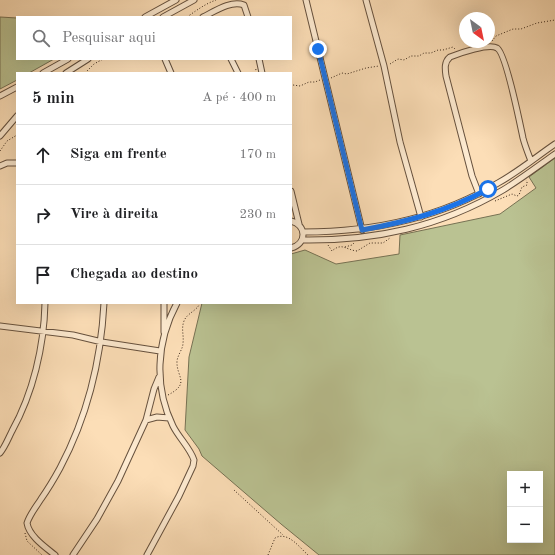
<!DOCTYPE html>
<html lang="pt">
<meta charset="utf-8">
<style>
body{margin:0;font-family:"Old Standard TT",serif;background:#f6f6f6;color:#202124}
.controls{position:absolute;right:12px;bottom:12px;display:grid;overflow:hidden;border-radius:0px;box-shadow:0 4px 16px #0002}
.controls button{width:36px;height:36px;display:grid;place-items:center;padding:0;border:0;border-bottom:1px solid #e0e0e0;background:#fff;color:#202124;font:20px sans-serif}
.compass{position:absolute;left:459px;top:12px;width:36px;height:36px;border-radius:50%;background:#fff;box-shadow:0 4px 16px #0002;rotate:147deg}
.stop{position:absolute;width:12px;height:12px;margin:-9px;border:3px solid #1a73e8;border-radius:50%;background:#fff}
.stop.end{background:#1a73e8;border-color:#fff;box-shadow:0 1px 4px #0008}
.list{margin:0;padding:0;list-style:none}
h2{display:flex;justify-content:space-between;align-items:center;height:52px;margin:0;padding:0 16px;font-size:17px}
h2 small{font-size:13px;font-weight:400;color:#757577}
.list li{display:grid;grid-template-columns:26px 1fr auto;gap:12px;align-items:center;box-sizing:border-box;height:60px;padding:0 16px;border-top:1px solid #e0e0e0}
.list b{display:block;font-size:15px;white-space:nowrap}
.list em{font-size:13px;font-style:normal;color:#757577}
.icon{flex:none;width:22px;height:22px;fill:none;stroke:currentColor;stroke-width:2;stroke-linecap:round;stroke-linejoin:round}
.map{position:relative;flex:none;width:555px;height:555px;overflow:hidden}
.search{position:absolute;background:#fff;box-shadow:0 4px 16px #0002;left:16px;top:16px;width:276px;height:44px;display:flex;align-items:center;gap:10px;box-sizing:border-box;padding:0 14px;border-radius:0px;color:#757577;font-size:15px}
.panel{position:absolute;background:#fff;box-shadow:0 4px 16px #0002;left:16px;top:72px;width:276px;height:232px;border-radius:0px}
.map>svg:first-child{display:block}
</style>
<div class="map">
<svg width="555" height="555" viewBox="0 0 555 555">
<rect width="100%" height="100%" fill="#fcdeb7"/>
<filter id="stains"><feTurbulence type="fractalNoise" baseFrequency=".005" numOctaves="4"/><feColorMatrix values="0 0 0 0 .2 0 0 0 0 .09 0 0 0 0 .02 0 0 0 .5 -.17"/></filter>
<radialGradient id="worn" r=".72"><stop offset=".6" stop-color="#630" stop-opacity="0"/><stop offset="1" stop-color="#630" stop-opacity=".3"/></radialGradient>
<path fill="#bac292" stroke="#777254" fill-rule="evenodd" d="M0 17 17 18V59H54L29 73H17V80L0 89Z
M555 158V555H319L281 524 202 456 199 449 185 430 189 357 202 303H291V254L305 250 336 264 399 254 400 235 500 214 536 188 529 177ZM510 474H540V540H510Z"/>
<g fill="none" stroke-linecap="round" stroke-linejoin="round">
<defs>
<path id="street" d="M306 0 362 230
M366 0 384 66 400 142 421 217
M145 17 176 0
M163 17 194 0
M203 17C215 11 231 0 244 5L248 17
M165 59 171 73
M231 59 238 73
M259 59 262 73
M43 73 68 59
M66 73 88 59
M0 96 17 87
M0 136 17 116
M0 166 7 163H17
M291 191 299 224
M479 194 472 176 446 76C445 69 444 62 450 57 460 53 489 43 497 48 506 53 520 124 523 138 525 146 528 153 531 161
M291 221C307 225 307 244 291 248
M303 232C371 232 438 219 498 183 518 172 536 157 555 144
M302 240C375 241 440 227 503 190 521 179 538 166 555 154
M0 326 73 335 102 342 160 351
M164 332V303
M146 420 157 417 169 418
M0 453C5 447 8 439 12 431 33 393 44 347 45 303
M55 555C45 547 29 536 27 523 30 514 36 507 41 499 48 489 54 479 60 468 87 417 101 361 104 303
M73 555 97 519 118 481 146 420 154 389 159 377
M147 555 179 496 193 466 194 460C190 448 179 438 173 426 154 387 156 342 177 303"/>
</defs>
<use href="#street" stroke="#66513e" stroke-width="7"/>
<path stroke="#342215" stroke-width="1" stroke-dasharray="1 2" stroke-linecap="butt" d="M187 17C197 10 205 4 216 0
M492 41 496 36 513 29H521L537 23 555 20
M390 64 398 59 404 60 411 56H419L424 53H431L438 50H443L453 47 455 49
M85 73 94 64 103 59
M255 73 256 69
M331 78 342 73 347 74 366 68 379 66
M291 87 293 85 300 86 309 82H315L320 80
M0 151 7 141 17 135
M495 201 512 194 517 196 519 195 522 187 527 185V182L526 180
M328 245 332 251C342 242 346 250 357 251L370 243H383L390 238
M345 247 352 245 354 243
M168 395C191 383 176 377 177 361 178 354 183 349 183 343 184 335 181 329 184 321 187 313 197 311 200 303
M234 490 283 535
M25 533 27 541 42 555
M268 555 275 538C288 531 299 547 308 555"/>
<use href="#street" stroke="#fdead0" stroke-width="5"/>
</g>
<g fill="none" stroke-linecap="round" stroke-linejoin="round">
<path stroke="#1a73e8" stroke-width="5" d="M318 49 362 230C406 222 448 211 488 189"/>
</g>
<rect width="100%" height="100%" filter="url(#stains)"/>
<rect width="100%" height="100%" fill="url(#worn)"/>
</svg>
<div class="controls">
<button>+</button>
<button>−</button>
</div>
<svg class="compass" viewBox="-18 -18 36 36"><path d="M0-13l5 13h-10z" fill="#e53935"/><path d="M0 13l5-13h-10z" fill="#757577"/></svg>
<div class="stop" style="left:488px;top:189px"></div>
<div class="stop end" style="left:318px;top:49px"></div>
<div class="search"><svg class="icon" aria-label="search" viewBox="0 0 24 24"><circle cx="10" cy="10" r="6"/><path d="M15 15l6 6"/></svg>Pesquisar aqui</div>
<section class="panel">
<h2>5 min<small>A pé · 400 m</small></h2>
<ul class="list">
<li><svg class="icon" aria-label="ahead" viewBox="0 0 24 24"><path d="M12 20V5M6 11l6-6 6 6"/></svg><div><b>Siga em frente</b></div><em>170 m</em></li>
<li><svg class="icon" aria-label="right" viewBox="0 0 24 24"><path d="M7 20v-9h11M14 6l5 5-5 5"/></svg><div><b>Vire à direita</b></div><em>230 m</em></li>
<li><svg class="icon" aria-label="arrive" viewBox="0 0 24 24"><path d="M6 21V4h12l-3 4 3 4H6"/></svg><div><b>Chegada ao destino</b></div></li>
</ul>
</section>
</div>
